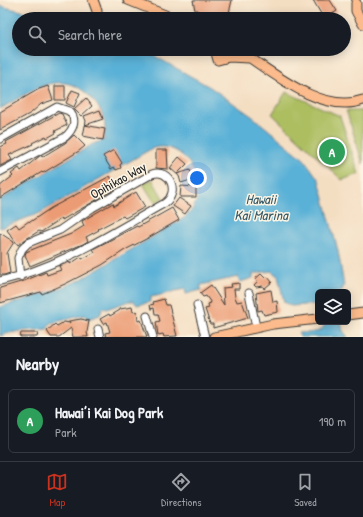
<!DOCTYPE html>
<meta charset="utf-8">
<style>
body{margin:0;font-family:"Patrick Hand",sans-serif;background:#20242c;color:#f1f3f6}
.controls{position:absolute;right:12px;bottom:12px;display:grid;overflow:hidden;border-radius:6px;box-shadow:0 2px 10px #0003}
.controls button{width:36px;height:36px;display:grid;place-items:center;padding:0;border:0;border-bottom:1px solid #363941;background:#171b24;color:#f1f3f6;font:20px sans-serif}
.you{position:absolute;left:197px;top:178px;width:14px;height:14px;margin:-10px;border:3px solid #fff;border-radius:50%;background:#1a73e8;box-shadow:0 0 0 6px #1a73e833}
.badge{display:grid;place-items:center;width:26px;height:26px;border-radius:50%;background:#c8321e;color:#fff;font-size:13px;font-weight:700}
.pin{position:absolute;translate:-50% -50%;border:2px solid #fff;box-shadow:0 1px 4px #0006}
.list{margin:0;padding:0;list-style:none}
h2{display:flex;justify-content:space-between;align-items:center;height:52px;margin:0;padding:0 16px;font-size:17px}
h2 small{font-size:13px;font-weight:400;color:#9ea1a6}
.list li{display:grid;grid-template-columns:26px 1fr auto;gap:12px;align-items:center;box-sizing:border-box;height:64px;margin:0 8px 8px;padding:0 8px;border:1px solid #363941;border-radius:6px}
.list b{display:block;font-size:15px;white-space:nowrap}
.list p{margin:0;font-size:13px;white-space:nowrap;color:#9ea1a6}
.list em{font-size:13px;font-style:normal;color:#9ea1a6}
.icon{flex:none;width:22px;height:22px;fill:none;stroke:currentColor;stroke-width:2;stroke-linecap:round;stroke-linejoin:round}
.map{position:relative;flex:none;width:363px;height:337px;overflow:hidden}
.search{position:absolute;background:#171b24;box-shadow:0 2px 10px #0003;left:12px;right:12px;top:12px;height:44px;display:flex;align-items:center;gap:10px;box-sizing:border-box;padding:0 14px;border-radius:22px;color:#9ea1a6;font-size:15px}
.sheet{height:124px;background:#171b24}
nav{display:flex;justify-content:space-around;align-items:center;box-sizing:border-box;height:56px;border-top:1px solid #363941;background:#171b24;font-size:11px;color:#9ea1a6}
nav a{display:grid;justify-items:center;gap:2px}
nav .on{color:#c8321e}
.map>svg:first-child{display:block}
</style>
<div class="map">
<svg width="363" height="337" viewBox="0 0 363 337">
<rect width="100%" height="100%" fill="#fcf5e5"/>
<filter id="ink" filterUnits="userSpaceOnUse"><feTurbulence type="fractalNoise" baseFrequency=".025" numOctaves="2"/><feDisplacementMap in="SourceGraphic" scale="8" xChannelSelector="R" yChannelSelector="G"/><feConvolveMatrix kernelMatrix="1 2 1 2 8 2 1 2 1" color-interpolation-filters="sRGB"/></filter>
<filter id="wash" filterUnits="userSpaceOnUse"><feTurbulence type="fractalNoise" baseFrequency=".012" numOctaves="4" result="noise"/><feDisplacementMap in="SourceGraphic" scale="16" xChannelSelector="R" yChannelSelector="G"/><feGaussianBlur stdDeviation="0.9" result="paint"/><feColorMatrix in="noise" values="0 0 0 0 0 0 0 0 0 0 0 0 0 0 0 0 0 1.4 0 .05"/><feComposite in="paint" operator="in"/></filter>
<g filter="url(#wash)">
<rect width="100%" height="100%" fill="#f4dec2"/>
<path fill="#acbe61" stroke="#646d3e" d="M286 92 340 116 359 174 342 180 272 114Z
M346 111H363V164L347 113Z
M152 179 163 198 155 203 143 184Z"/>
<path fill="#5ab1d7" stroke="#3b667a" d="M0 6 56 19H19V49H142L210 87 253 117 304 159 319 180 338 251 344 286 341 292H318V304L291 306 284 302 278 276 271 271 253 274V278L240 282 238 277 201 285V290L186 294 185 289C172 291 164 295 151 297L150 302 137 305 134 301H130L106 309 103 308 100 315 88 319 85 315 51 323 47 329C33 331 13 330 0 336V307L53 291 80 280 181 220C219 196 186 135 151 149L40 213 0 228V200L93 144 104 140C107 125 104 112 93 100 62 65 32 91 0 109Z
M325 322H341L343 331 348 337H300L298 333C308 332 324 335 325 322Z"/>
<g id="blocks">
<path fill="#ec9c75" d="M193 0H232L229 13 221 19 199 14 197 10H195Z
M313 0H330L337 11 324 19Z
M48 86 53 100 41 104 31 113 0 130V112L39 89Z
M55 86H65V100H55Z
M72 90 80 93 74 107 66 103Z
M86 98 92 106 81 116 74 109Z
M100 110 103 119 85 125 105 129 103 140 83 136 86 121 84 116Z
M59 113 62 114 67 125 55 131 56 133 47 138 46 136 32 143 33 144 9 155 12 160 0 166V147L7 144 6 142Z
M74 135 85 146 79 151 43 173 42 172 0 198V186L13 176 11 174 19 168 21 171 41 155 42 157 65 143Z
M114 150 122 163 120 165 121 168 116 170 114 167 111 169 103 156Z
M156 150H167L168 169 156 168Z
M179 157 187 164 177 174 190 170 194 179 181 183 179 176 170 168Z
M110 176 117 188 62 220V218L41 232 39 231 26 239 18 245 7 230 16 224 19 228 29 221 30 222 51 208Z
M181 186 196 187V197H180Z
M136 192 145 207 125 218 123 216 98 229 99 230 86 237 88 241 83 244 30 266 25 255 26 252 71 234 84 226 82 221 113 203 114 206Z
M179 198 191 206 185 214 173 206Z
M172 208 179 220 148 238 125 250 102 265 65 284 42 294 41 292 0 303V288L24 281 46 272 47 275 61 270 59 266 70 262V264L81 257 82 259 95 252 93 249 137 226 138 227Z
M0 233 14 242 7 253 10 273 4 275H0Z
M261 274 265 278 267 276 272 282 264 289 263 286 256 287 254 285 258 281 255 279Z
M239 283V289H234L235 297 237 302 242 301 248 318 213 328V324H210L205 309 209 308 208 304 211 303 206 296 203 297 200 293 211 285 224 305 223 288 232 287 231 284Z
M271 290 273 302 277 301 278 312 264 315 262 310 258 311 256 293Z
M164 299 166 305H169L177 336 164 337 163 334 158 335 156 322 160 321 158 314H155L154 308 151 309 150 305 154 304 153 302Z
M132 307 133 312 137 311 138 321 141 320 147 337H106L105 333 110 332 107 322 103 324 100 319 109 314 110 316 120 310V309Z
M81 319 89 321 87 332 88 337H73L71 328 59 337H51L47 331 55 324 57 326 64 322 70 323 69 321Z
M21 333H38L37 337H20Z"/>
</g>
</g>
<g filter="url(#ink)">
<use href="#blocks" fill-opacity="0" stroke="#3c3935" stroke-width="1"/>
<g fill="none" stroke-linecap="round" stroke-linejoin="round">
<defs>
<path id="minor" d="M0 139 57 107 69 111C78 120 73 130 65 137L0 172
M0 281C61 267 111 233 165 203 180 192 170 168 152 174L92 208 60 230 28 243 22 249 18 258 20 277
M249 293 256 327
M197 305 205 337
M147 316 153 337
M98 329 100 337"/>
<path id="major" d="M93 0 97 11
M128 0 175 19
M356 3V11L363 24
M215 49 218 60 229 57 249 58
M237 49C271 71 321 115 363 100
M348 315 363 313
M214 337 273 324 318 319"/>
</defs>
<use href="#minor" stroke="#3c3935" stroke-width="9"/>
<use href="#major" stroke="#3c3935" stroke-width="11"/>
<use href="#minor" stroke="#fff" stroke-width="7"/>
<use href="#major" stroke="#fbbb8c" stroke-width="9"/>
</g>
</g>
<g text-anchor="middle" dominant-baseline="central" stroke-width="3" stroke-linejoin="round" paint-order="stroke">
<g font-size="13" fill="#1c1c1c" stroke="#fcf5e5">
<text transform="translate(118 180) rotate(-29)">Opihikao Way</text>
</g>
<g font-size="14" font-style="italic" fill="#355867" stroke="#fcf5e5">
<text x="261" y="198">Hawaii<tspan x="261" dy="16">Kai Marina</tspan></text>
</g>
</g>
</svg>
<div class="controls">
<button><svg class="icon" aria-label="layers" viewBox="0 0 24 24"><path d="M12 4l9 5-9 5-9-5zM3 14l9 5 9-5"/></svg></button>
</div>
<div class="you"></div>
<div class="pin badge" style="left:332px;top:152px;background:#2e9e5b">A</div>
<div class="search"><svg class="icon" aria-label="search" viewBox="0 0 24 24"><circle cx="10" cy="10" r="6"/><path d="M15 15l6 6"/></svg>Search here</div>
</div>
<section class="sheet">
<h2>Nearby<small></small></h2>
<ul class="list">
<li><span class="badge" style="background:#2e9e5b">A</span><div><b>Hawai’i Kai Dog Park</b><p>Park</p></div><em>190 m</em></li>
</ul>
</section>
<nav>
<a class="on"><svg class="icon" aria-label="map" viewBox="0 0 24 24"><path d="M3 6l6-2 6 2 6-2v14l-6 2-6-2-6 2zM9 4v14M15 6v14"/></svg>Map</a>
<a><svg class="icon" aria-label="directions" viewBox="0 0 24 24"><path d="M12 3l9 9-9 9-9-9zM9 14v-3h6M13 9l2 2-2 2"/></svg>Directions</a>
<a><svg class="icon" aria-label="saved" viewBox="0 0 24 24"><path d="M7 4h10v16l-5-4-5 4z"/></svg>Saved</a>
</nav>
